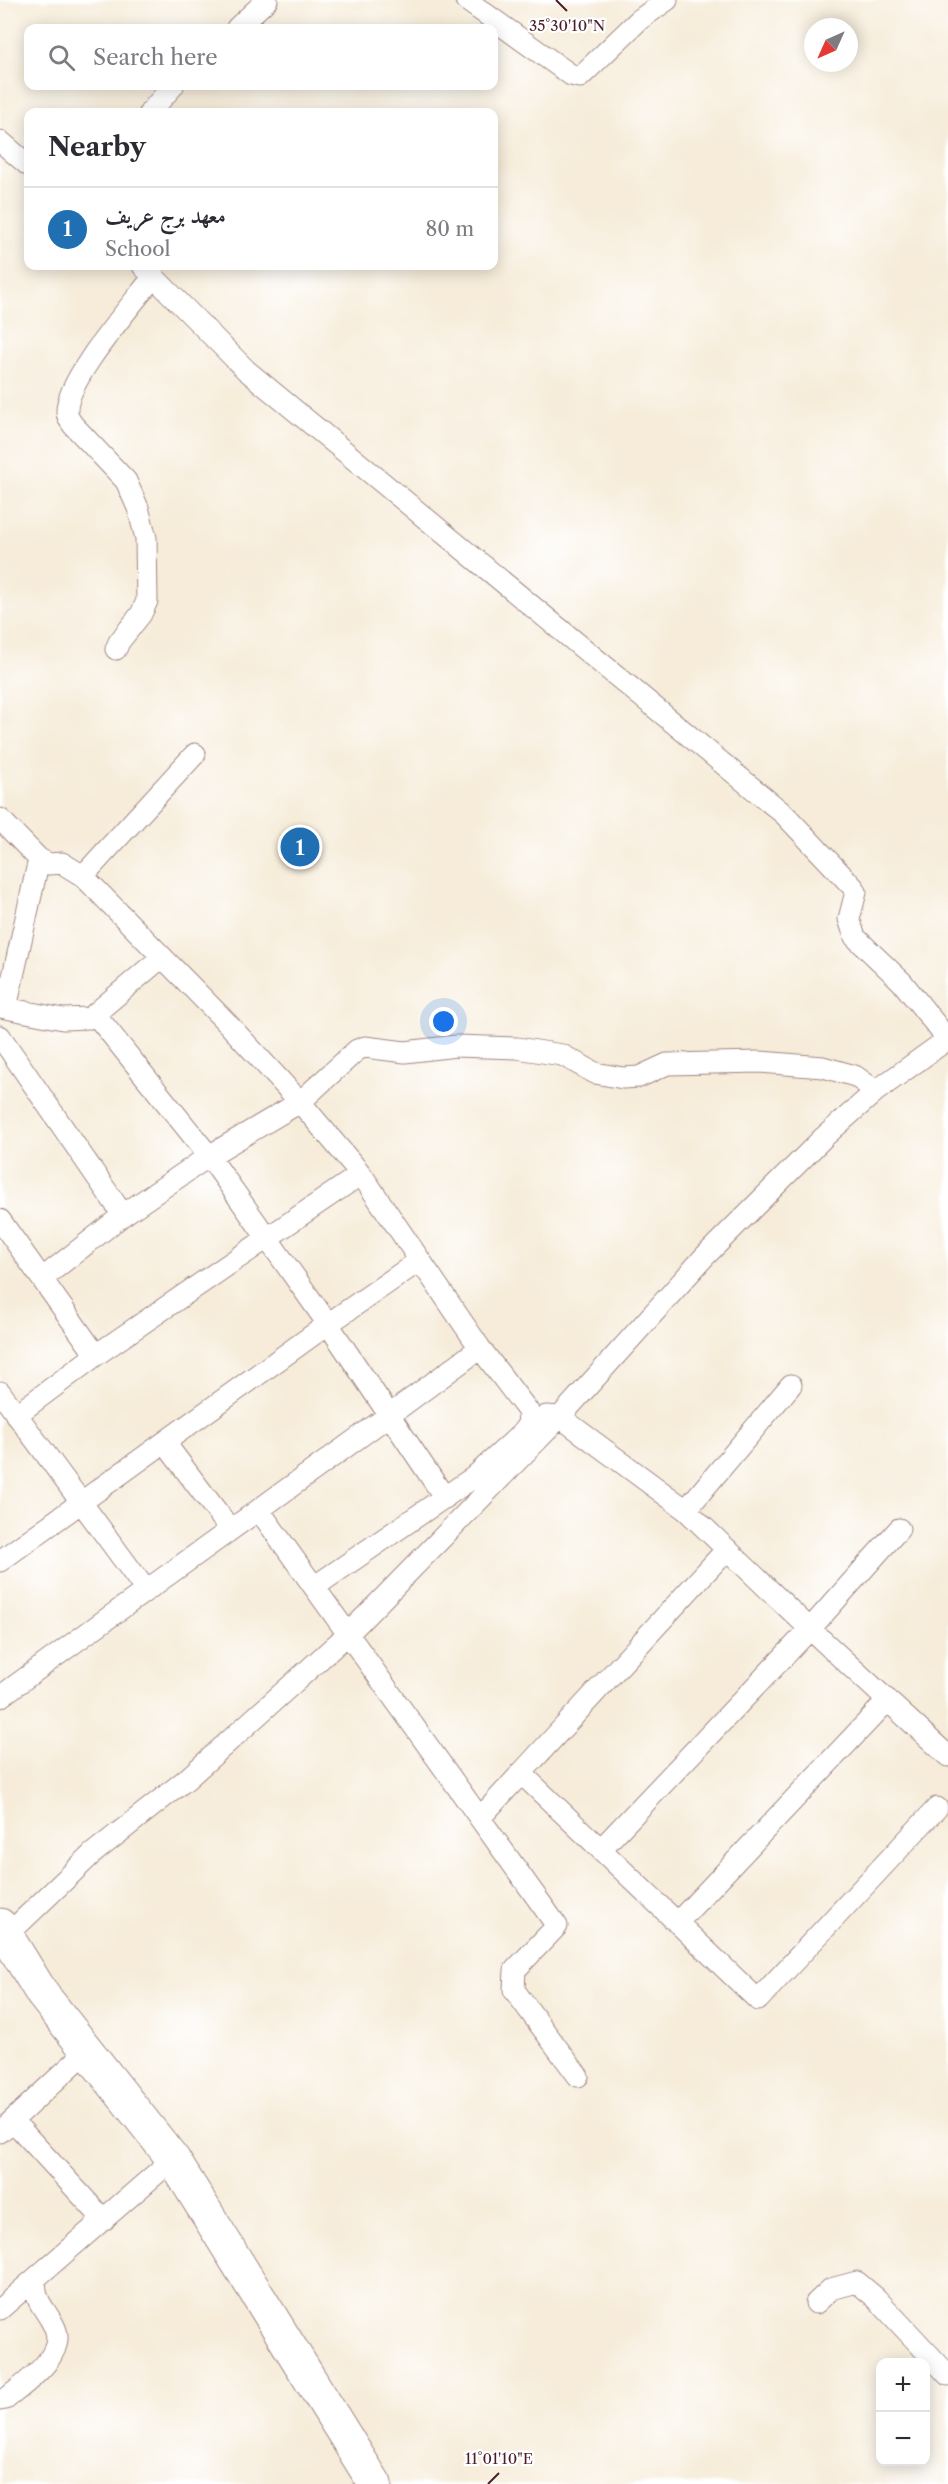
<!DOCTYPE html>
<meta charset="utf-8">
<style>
body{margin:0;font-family:"Libre Caslon Text",Amiri,serif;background:#f7f7f7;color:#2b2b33}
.controls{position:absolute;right:18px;bottom:18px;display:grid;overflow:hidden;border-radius:12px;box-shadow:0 3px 15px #0003}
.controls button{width:54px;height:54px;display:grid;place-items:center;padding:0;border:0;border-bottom:2px solid #e1e1e2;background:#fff;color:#2b2b33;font:30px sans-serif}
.compass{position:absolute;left:804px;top:18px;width:54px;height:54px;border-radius:50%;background:#fff;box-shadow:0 3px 15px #0003;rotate:225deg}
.you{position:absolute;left:444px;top:1022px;width:21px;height:21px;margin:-15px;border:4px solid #fff;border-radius:50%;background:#1a73e8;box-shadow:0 0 0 9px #1a73e833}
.badge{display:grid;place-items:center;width:39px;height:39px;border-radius:50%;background:#1f6fb2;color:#fff;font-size:20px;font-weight:700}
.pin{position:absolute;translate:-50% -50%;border:3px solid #fff;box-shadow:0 2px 6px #0006}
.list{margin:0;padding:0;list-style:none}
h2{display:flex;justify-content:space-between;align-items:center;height:78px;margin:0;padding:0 24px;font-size:26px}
h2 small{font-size:20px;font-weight:400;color:#7c7c81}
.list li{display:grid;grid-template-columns:39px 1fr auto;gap:18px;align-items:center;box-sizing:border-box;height:84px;padding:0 24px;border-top:2px solid #e1e1e2}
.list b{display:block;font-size:22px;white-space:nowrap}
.list p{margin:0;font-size:20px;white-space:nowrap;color:#7c7c81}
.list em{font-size:20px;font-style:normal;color:#7c7c81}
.icon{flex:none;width:33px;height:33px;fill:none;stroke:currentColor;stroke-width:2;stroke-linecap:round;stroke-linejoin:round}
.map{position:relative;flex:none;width:948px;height:2484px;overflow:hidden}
.search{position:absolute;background:#fff;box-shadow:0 3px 15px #0003;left:24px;top:24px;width:474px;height:66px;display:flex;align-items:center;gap:15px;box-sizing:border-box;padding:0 21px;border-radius:12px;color:#7c7c81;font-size:22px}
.panel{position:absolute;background:#fff;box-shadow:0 3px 15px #0003;left:24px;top:108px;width:474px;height:162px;border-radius:12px}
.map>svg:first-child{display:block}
</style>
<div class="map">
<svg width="948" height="2484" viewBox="0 0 948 2484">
<rect width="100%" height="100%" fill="#fff"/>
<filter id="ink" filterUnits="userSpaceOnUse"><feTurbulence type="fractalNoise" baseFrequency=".0167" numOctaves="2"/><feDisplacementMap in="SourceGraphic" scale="12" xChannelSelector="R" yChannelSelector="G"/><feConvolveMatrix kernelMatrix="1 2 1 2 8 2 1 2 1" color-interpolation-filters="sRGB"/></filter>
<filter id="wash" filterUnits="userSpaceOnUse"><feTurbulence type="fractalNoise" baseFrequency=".008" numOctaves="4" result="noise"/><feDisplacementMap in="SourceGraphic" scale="24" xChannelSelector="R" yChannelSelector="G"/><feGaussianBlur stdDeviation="1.35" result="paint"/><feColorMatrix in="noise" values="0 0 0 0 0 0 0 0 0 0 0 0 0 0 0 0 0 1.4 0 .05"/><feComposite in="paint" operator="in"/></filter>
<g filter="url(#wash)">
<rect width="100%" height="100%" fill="#f6ecd9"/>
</g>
<g filter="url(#ink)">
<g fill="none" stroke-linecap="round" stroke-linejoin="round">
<defs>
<path id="street" d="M466 0 571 75 580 77 639 20 667 0
M237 28 267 0
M150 112 173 86
M0 141 28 165
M143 266 246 370 785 815 854 888 856 892 849 919 855 937 902 982 948 1040
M116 649 119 642 141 614 147 601 146 538 138 508 126 481 73 425C70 421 67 417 67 412 65 380 133 304 154 276
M0 819 39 859
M83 876 195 754
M0 1007 63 1019 90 1018 162 957
M6 1008 39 859 49 864 62 863 83 876 229 1025 300 1102 361 1174 480 1348 528 1411 529 1423 521 1434 474 1477 314 1587
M95 1014 209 1156 328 1324 445 1498
M0 1036 123 1215
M0 1220 96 1355
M43 1278 123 1215 209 1156 300 1102 357 1050 365 1047 405 1052 456 1046 517 1048 562 1055 595 1073 623 1078 639 1077 667 1064 760 1062 823 1067 855 1076 876 1091
M0 1392 145 1589
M16 1415 96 1355 361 1174
M546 1416 560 1417 686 1510 810 1629 948 1756
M165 1443 230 1529
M259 1510 557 1926 515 1970 514 1990 578 2076
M686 1510 791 1385
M0 1561 328 1324 419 1261
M0 1697C159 1579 322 1467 480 1348
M521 1773 758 2000 937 1808
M480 1818 727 1549
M601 1849 810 1629 899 1529
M677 1923 888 1700
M0 1942 92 1854 188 1778 348 1634 560 1417 705 1256 824 1137 876 1091 948 1039
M13 2121 104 2220
M0 2132 87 2051
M816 2303 831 2289 857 2282 876 2298 948 2375
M0 2309 173 2159
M0 2400 6 2399C24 2384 69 2354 54 2326 43 2304 36 2306 35 2279"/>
<path id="primary" d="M0 1925 43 1995 173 2159 375 2484"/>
</defs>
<use href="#street" stroke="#a08682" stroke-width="23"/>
<use href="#primary" stroke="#a08682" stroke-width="35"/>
<use href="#street" stroke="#fff" stroke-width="21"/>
<use href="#primary" stroke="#fff" stroke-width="33"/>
</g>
</g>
<path fill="none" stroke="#4a1f2b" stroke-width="2" d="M556 0 567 11M488 2484 499 2473"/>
<g font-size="15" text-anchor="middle" fill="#4a1f2b" stroke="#fff" stroke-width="4.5" stroke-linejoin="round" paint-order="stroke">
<text x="567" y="31">35°30'10"N</text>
<text x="499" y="2464">11°01'10"E</text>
</g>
</svg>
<div class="controls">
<button>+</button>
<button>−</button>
</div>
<svg class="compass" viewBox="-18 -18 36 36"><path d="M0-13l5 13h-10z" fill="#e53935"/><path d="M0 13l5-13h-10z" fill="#7c7c81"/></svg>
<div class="you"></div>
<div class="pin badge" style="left:300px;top:847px">1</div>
<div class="search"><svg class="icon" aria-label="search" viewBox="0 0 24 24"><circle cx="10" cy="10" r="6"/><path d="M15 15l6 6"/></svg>Search here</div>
<section class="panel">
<h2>Nearby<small></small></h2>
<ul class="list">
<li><span class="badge">1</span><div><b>معهد برج عريف</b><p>School</p></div><em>80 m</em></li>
</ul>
</section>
</div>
